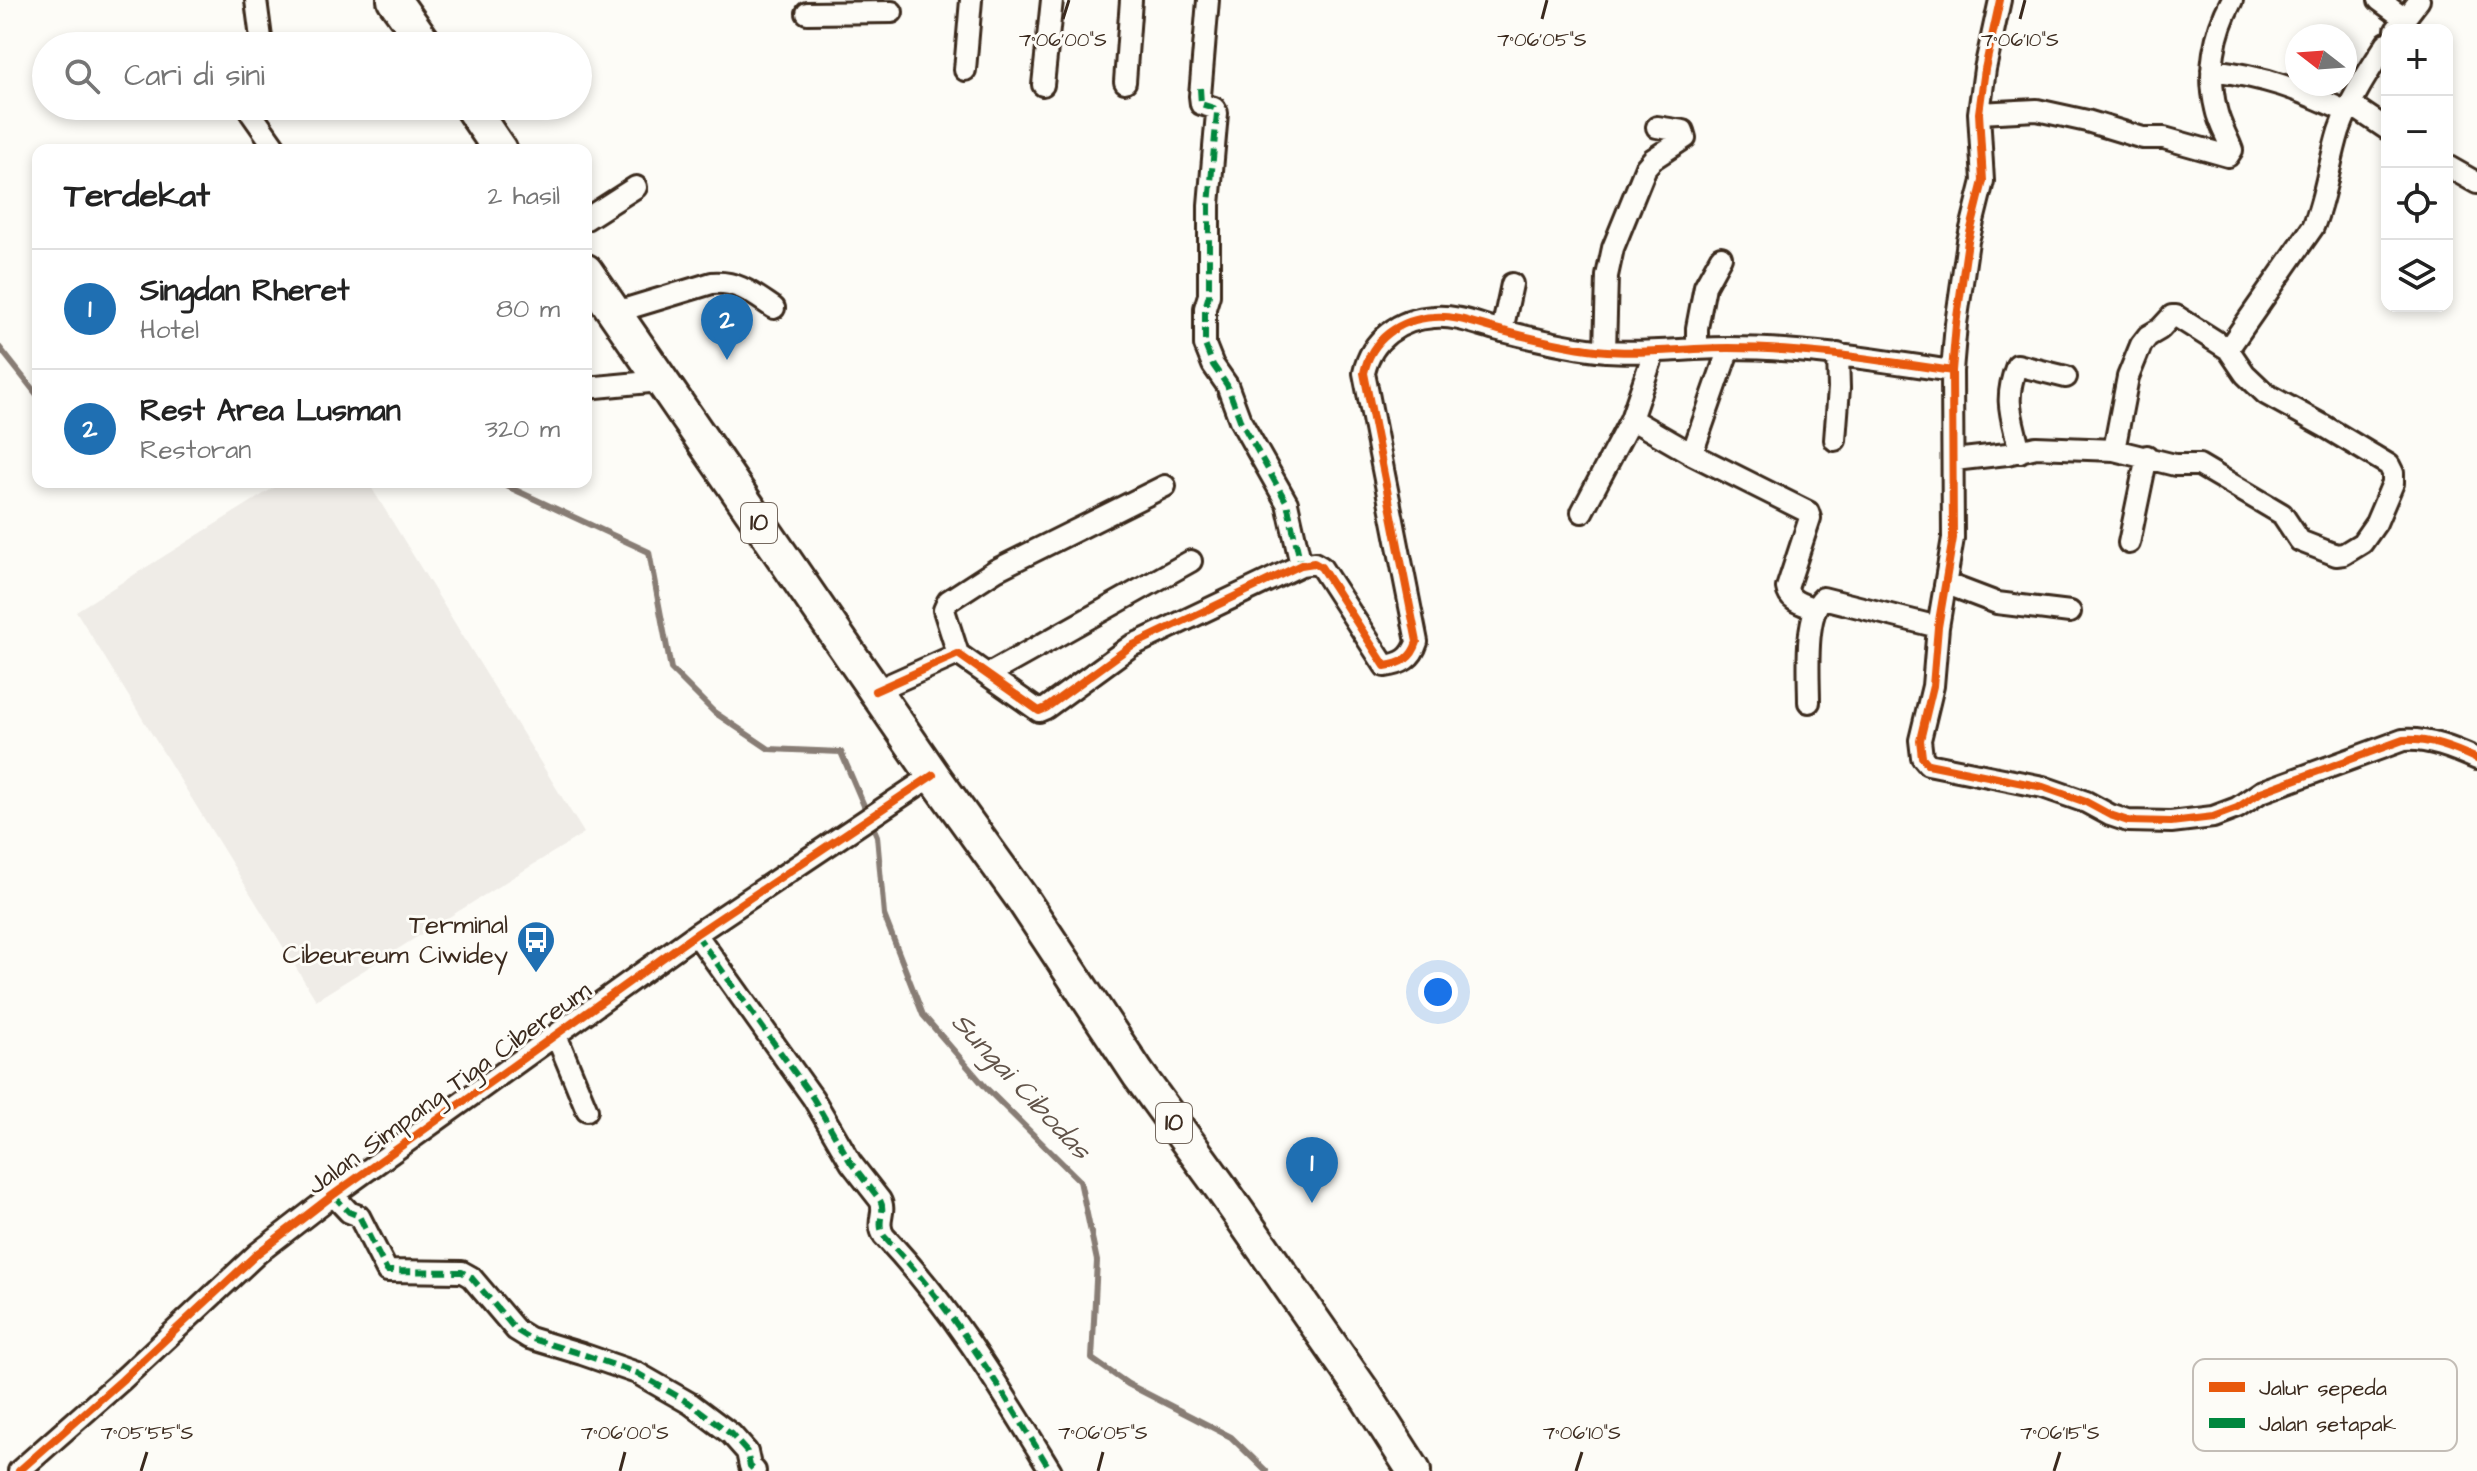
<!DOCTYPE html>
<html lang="id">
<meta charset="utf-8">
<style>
body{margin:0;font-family:"Architects Daughter",sans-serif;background:#f6f6f6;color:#222}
.controls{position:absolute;right:24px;top:24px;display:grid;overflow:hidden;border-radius:16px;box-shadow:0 4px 12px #0003}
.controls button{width:72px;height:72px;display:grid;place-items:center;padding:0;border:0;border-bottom:2px solid #e0e0e0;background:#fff;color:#222;font:40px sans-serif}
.compass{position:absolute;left:2285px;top:24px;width:72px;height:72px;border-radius:50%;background:#fff;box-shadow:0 4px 12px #0003;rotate:287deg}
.you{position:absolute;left:1438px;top:992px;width:28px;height:28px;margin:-20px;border:6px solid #fff;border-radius:50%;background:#1a73e8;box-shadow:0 0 0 12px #1a73e833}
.badge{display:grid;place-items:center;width:52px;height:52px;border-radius:50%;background:#1f6fb2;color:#fff;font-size:26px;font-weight:700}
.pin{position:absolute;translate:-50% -66px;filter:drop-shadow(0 2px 4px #0008)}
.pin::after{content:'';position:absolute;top:42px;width:28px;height:24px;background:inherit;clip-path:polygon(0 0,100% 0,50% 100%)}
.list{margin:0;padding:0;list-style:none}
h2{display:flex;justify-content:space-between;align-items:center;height:104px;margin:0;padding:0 32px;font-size:34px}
h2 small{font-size:26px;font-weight:400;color:#767676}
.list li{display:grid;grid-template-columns:52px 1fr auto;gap:24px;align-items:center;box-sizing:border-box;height:120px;padding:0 32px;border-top:2px solid #e0e0e0}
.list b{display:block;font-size:30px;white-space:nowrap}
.list p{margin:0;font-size:26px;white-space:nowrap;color:#767676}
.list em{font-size:26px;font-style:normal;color:#767676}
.icon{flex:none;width:44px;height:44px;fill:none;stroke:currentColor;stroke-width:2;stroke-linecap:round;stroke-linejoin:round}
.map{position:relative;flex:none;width:2477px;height:1471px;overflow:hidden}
.search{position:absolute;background:#fff;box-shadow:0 4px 12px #0003;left:32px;top:32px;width:560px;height:88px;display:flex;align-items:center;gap:20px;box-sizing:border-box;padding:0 28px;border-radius:44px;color:#767676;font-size:30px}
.panel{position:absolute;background:#fff;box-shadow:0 4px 12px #0003;left:32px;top:144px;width:560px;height:344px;border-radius:16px}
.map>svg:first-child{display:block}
</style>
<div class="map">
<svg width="2477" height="1471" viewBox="0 0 2477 1471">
<rect width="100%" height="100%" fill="#fdfcf7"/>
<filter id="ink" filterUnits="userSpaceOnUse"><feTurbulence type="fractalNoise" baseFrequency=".0125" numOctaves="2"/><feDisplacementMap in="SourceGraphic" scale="16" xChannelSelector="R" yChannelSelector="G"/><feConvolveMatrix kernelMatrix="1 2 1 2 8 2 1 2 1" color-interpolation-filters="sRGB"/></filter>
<g filter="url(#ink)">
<path fill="#efece7" d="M283 482H368L584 833 316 1000 76 611Z"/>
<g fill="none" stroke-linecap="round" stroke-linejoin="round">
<path stroke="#887d74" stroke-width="6" d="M0 348 38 396
M498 482 649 552 671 669 714 712 769 749 841 752 877 836 884 915 923 1015 987 1089 1080 1181 1097 1261 1092 1359 1128 1384 1231 1437 1266 1471"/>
<defs>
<path id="minor" d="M256 0 262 46
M1208 0 1200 96 1201 104 1214 108 1217 113 1209 205V295L1205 308V345L1213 365 1227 385 1240 420 1287 503 1301 565
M2000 0 1985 69 1979 113 1983 181 1968 241 1956 324 1952 371 1953 538 1938 627 1933 686 1920 740 1922 757 1928 764 2043 787 2086 802 2110 815 2128 821 2171 822 2213 817 2237 808 2261 792 2403 740C2428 738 2455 749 2477 759
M2379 0 2405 19
M807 13 892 12
M2396 30 2419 0
M965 70 971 0
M2212 70C2266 77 2298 89 2347 112
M1125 82 1131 0
M1043 85 1052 0
M2350 104 2387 129
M251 106V113L277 150
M1979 113 2037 110 2087 121 2143 138H2164L2228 156 2232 150C2227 136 2219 124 2216 109 2207 72 2214 33 2232 0
M2447 166 2477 183
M586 219 636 187
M616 312 712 283C738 281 753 294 774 308
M1502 331 1512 284
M1697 349V328L1705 286 1721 257
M1605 351 1607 276 1613 248 1646 167 1653 159 1685 138 1683 131 1657 127
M586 388 660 381
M1631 419 1692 454 1808 512 1810 518 1787 588C1789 602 1803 604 1815 609
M1835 440 1839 388 1838 354
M2114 450 2128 377 2141 345 2148 336 2160 329 2172 316H2176L2228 349 2313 227C2326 196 2329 163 2339 131 2350 99 2369 71 2387 43
M2020 452C2012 416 2003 401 2017 365L2066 377
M1692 454 1729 348
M1954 460 2007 454 2036 447 2114 450 2175 465H2199L2282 514 2300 541 2336 555 2344 554 2362 543 2376 523 2393 483V473L2389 465 2324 426 2266 394 2245 374 2228 349
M1582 512 1631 419 1654 352
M2129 543 2147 456
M1947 584 1997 603 2070 612
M958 654 944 610 948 601 996 570 1165 486
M989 674 1191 561
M875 691 958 654 1039 711 1046 708 1131 646 1301 565 1314 563 1321 567 1385 666C1402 664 1412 658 1417 642L1364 373C1371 339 1400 319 1434 317 1456 315 1479 325 1499 330 1534 339 1571 348 1607 351 1648 354 1688 348 1728 348 1803 348 1878 360 1952 371
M1809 702C1809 676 1804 615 1823 598L1938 627
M696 934 813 1098 851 1163 880 1200C887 1212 875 1221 884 1236 953 1309 999 1386 1051 1471
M556 1035 587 1110
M333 1195 349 1212 359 1216 387 1271 462 1272 471 1277 516 1330 529 1338 582 1354 637 1373 691 1404 731 1434 747 1452 750 1466 755 1471
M19 1471 122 1380 258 1253 333 1195 696 934 933 775"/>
<path id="trunk" d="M394 0 427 46
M470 106 500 150
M586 271 933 775 1023 900 1138 1074 1219 1185 1362 1390 1414 1471"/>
</defs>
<use href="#minor" stroke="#3b2a1e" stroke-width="26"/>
<use href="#trunk" stroke="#3b2a1e" stroke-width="38"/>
<use href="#minor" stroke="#fdfcf7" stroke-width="20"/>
<use href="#trunk" stroke="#fdfcf7" stroke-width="32"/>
<path stroke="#00873e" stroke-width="6" stroke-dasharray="12 6" stroke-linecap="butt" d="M1200 88 1201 104 1214 108 1217 113 1209 205V295L1205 308V345L1213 365 1227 385 1240 420 1287 503 1301 565
M696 934 813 1098 851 1163 880 1200C887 1212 875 1221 884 1236 953 1309 999 1386 1051 1471
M333 1195 349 1212 359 1216 387 1271 462 1272 471 1277 516 1330 529 1338 582 1354 637 1373 691 1404 731 1434 747 1452 750 1466 755 1471"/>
<defs>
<path id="cycleway" d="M2000 0 1985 69 1979 113 1983 181 1968 241 1956 324 1952 371 1953 538 1938 627 1933 686 1920 740 1922 757 1928 764 2043 787 2086 802 2110 815 2128 821 2171 822 2213 817 2237 808 2261 792 2403 740C2428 738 2455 749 2477 759
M875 691 958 654 1039 711 1046 708 1131 646 1301 565 1314 563 1321 567 1385 666C1402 664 1412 658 1417 642L1364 373C1371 339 1400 319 1434 317 1456 315 1479 325 1499 330 1534 339 1571 348 1607 351 1648 354 1688 348 1728 348 1803 348 1878 360 1952 371
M19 1471 122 1380 258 1253 333 1195 696 934 933 775"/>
</defs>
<use href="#cycleway" stroke="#fdfcf7" stroke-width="13"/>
<use href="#cycleway" stroke="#e8590c" stroke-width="8"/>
</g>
</g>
<path fill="none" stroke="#3b2a1e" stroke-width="3" d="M1063 19 1069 0M1542 19 1547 0M2020 19 2025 0M141 1471 147 1452M620 1471 625 1452M1098 1471 1103 1452M1576 1471 1582 1452M2054 1471 2060 1452"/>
<defs>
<symbol id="bus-pin" viewBox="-11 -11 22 30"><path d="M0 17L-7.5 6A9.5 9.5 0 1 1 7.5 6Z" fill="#1f6fb2" stroke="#fdfcf7"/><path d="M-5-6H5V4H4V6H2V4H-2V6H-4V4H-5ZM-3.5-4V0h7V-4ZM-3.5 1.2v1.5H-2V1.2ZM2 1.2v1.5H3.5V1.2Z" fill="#fff"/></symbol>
</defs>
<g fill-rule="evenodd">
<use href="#bus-pin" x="514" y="918" width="44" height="60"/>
</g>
<g text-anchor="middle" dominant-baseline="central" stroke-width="6" stroke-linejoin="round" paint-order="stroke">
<g fill="#fdfcf7" stroke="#75695f" stroke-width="2">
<rect x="741" y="503" width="36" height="40" rx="6"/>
<rect x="1156" y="1103" width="36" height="40" rx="6"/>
</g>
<g font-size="24" font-weight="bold" fill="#3b2a1e">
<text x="759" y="523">10</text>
<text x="1174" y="1123">10</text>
</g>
<g font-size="26" fill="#3b2a1e" stroke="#fdfcf7" text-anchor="end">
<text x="508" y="925">Terminal<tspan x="508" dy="30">Cibeureum Ciwidey</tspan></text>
</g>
<g font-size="26" fill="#3b2a1e" stroke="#fdfcf7">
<text transform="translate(449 1088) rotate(-36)">Jalan Simpang Tiga Cibereum</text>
</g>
<g font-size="28" font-style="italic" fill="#615349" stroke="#fdfcf7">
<text transform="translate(1021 1086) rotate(47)">Sungai Cibodas</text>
</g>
</g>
<rect x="2193" y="1359" width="264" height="92" rx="12" fill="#fdfcf7" stroke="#c3bdb6" stroke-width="2"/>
<rect x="2209" y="1382" width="36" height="10" fill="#e8590c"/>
<rect x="2209" y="1418" width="36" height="10" fill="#00873e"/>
<g font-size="22" fill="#3b2a1e">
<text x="2259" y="1395">Jalur sepeda</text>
<text x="2259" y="1431">Jalan setapak</text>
</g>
<g font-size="20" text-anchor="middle" fill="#3b2a1e" stroke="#fdfcf7" stroke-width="6" stroke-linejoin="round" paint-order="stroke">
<text x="1063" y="46">7°06'00"S</text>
<text x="1542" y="46">7°06'05"S</text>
<text x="2020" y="46">7°06'10"S</text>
<text x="147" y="1439">7°05'55"S</text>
<text x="625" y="1439">7°06'00"S</text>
<text x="1103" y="1439">7°06'05"S</text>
<text x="1582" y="1439">7°06'10"S</text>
<text x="2060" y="1439">7°06'15"S</text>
</g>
</svg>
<div class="controls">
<button>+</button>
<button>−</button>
<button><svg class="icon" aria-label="locate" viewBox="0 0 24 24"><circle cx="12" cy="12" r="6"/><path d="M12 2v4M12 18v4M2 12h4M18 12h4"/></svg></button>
<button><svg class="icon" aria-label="layers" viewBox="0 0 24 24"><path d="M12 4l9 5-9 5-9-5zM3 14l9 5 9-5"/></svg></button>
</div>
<svg class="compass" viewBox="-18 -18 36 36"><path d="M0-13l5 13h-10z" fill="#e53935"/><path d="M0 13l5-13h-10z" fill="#767676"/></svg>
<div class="you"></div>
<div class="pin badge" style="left:1312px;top:1203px">1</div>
<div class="pin badge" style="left:727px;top:360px">2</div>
<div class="search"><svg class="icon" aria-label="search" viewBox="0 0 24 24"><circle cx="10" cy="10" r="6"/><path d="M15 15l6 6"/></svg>Cari di sini</div>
<section class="panel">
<h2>Terdekat<small>2 hasil</small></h2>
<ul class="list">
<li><span class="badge">1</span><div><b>Singdan Rheret</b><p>Hotel</p></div><em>80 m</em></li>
<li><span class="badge">2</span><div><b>Rest Area Lusman</b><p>Restoran</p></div><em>320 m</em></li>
</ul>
</section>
</div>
